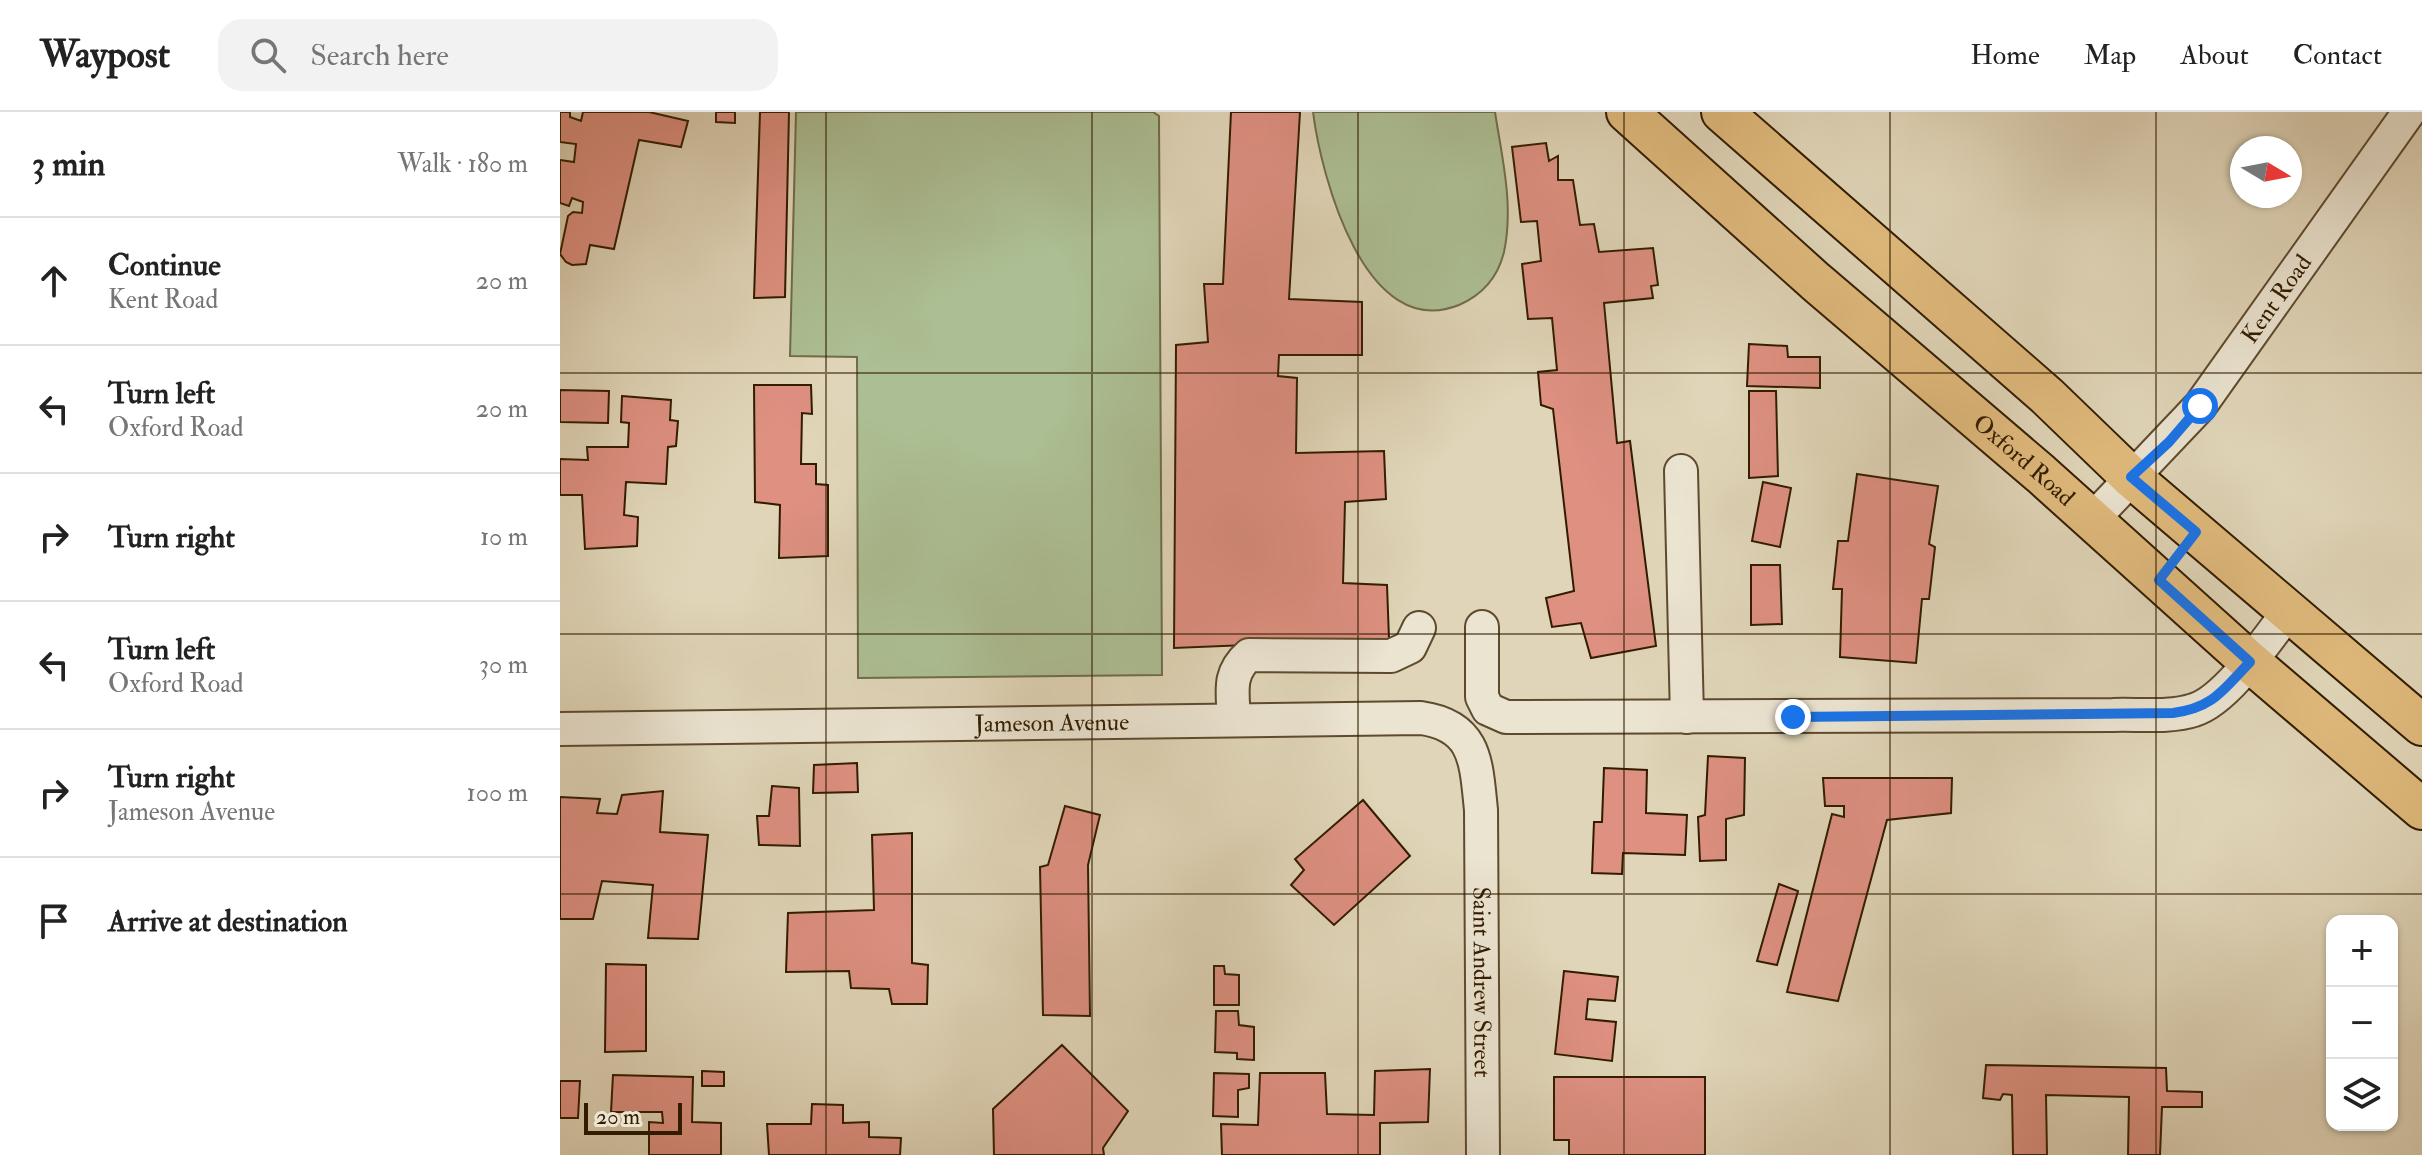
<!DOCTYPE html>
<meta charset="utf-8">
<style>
body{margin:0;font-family:"IM FELL Double Pica",serif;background:#f2f2f2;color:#222}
.controls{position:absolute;right:24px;bottom:24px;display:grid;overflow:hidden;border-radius:16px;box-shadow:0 2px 6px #0004}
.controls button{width:72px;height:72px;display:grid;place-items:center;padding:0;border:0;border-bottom:2px solid #e0e0e0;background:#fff;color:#222;font:40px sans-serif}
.compass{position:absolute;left:1670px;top:24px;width:72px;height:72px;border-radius:50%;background:#fff;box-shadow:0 2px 6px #0004;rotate:100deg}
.scale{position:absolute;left:24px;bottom:20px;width:98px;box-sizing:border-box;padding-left:8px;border:4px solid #321c00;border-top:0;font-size:22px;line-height:28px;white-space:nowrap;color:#321c00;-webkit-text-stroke:6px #ebe4d1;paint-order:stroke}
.stop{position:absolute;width:24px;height:24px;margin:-18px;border:6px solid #1a73e8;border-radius:50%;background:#fff}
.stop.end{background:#1a73e8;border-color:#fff;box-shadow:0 2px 8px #0008}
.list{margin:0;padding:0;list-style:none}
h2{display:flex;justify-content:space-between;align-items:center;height:104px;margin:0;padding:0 32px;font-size:34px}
h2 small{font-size:26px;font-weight:400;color:#767676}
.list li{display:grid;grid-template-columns:52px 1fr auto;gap:24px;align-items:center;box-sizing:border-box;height:128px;padding:0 32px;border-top:2px solid #e0e0e0}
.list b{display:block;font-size:30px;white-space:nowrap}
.list p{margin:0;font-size:26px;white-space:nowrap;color:#767676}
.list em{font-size:26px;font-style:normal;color:#767676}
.icon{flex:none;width:44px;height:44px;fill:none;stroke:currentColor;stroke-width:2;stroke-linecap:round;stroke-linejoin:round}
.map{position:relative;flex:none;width:1862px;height:1043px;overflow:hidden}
header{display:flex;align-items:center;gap:48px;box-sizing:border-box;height:112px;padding:0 40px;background:#fff;border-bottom:2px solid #e0e0e0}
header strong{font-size:38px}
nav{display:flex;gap:44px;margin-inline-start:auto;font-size:28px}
.search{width:560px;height:72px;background:#f2f2f2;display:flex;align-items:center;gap:20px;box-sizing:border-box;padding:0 28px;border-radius:24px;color:#767676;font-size:30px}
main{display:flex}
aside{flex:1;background:#fff}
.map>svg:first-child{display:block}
</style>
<header>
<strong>Waypost</strong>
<div class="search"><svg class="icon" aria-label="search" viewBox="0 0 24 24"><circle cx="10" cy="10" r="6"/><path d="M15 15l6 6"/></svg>Search here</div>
<nav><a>Home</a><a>Map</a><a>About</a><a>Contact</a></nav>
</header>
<main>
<aside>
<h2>3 min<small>Walk · 180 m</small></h2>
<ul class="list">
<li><svg class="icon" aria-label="ahead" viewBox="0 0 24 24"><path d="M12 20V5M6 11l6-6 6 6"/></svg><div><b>Continue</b><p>Kent Road</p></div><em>20 m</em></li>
<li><svg class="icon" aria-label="left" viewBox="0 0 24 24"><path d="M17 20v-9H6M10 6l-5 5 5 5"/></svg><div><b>Turn left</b><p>Oxford Road</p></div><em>20 m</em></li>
<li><svg class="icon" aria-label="right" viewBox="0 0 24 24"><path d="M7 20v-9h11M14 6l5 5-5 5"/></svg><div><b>Turn right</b></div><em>10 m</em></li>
<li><svg class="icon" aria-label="left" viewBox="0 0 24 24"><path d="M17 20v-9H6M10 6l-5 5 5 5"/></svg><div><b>Turn left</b><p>Oxford Road</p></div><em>30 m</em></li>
<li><svg class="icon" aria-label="right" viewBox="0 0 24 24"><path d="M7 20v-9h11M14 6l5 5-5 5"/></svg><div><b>Turn right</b><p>Jameson Avenue</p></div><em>100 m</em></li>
<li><svg class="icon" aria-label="arrive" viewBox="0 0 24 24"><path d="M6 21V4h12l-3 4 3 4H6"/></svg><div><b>Arrive at destination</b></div></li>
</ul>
</aside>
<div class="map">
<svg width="1862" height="1043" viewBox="0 0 1862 1043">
<rect width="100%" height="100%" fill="#e0d5b8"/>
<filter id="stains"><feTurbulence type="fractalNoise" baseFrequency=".0025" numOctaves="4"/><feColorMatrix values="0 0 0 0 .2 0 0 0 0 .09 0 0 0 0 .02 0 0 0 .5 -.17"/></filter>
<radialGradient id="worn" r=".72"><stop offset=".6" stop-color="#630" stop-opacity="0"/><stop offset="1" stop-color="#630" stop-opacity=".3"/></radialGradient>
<path fill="#acbe93" stroke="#6f6d4a" stroke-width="2" d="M236 0H593L599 4 602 563 298 566 297 245 230 244Z
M753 0H935C942 46 954 93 944 140 938 165 922 183 899 193 805 231 761 64 753 0Z"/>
<path fill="#de9081" stroke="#321c00" stroke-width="2" d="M0 0H10V5L21 9 23 0H89L128 9 121 35 79 28 54 137 30 133 26 152 12 153 6 150 0 142 8 104 13 100 22 101 23 90 12 86 9 94 0 91V48L14 50 16 32 0 30Z
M156 0H175V11L156 10Z
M200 0H229L225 185 194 186Z
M671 0H740L729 187 802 190V243H719L718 264 737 266 736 341 824 339 826 387 785 390 783 471 827 473 829 527 614 536 616 233 648 230 644 172H663Z
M986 31 989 49 998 44V68H1013L1020 113 1034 112 1039 140 1093 136 1098 173 1091 174 1093 186 1044 191 1057 331 1070 329 1096 534 1031 546 1021 511 992 515 986 486 1014 479 993 297 981 293 978 260 997 258 992 206 968 207 962 152 981 149 977 109 961 110 952 35Z
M1189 232 1227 234 1228 245H1260V276L1187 274Z
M194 273H251L252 302 242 301 241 352H256V372L268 373V444L219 446 220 393 195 390Z
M0 278 49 279 48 311 0 310Z
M1189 279H1216L1218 364 1189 366Z
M62 284 111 288 110 308 118 309 116 334 108 335 106 372 66 370 64 403 78 405 77 434 25 437 22 383H0V347L28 348 27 335H68L69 311 61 310Z
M1297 362 1378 374 1369 432 1375 435 1369 487H1362L1356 551 1280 545 1282 477H1273L1278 429H1288Z
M1203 370 1231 376 1220 435 1192 429Z
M1191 453H1220L1222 512 1191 513Z
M1148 644 1185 646 1184 703 1166 707V748L1140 749 1138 705 1145 703Z
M297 651 298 680 253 681 254 653Z
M1044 656 1087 658 1086 701 1127 703 1125 743 1063 741 1062 762 1032 761 1034 710H1042Z
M1263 666H1392L1391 701 1327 708 1278 889 1227 880 1272 702 1284 705V694H1265Z
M212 674 239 676 240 734 199 733 197 704H209Z
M103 679 100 720 148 723 138 827 88 826 93 773 42 769 33 807H0V685L40 687 37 701 57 702 62 683Z
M803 688 850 744 774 813 731 773 744 758 735 747Z
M505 694 540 703 528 753 530 904 483 903 480 755 488 753Z
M352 721V851L368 853 367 892H332L329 877 291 876 289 859 226 860 228 801 314 798 312 723Z
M1219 772 1238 779 1217 853 1197 849Z
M46 852 86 853V939L45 940Z
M654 854H664L665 862 679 863V893H654Z
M1004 859 1058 865 1055 889 1028 887 1026 907 1056 910 1052 949 995 942Z
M656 899H678L679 913 694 915V948L677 947V941L655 940Z
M502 933 568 999 543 1036 544 1043H434L433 997Z
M1426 953 1606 956 1607 979 1642 980V995H1602L1600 1043H1568L1569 985 1486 983 1487 1043H1453L1452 983 1443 982 1440 988 1423 986Z
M870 957 868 1010 820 1011V1043H662L661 1012 698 1013 700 961H765L767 1002 814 1003 815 959Z
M142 959 164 960V974H142Z
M654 961 689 962V976L678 978V1005L653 1004Z
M53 963 133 965 132 1010 161 1011V1043H89V1010L103 1011 102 1000H51Z
M994 965H1145V1043H1009V1028H994Z
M0 969H20L18 1006H0Z
M252 992 283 993V1011L309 1010V1025L341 1026 340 1043H209L207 1012H251Z"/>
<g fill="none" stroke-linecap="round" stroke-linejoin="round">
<defs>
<g id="minor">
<path d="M1121 359 1127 605"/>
<path id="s1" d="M1531 409 1640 294 1849 0"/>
<path d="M922 515V585L928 597 946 605 1553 603C1578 602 1610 606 1634 598 1667 588 1708 526 1729 499"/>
<path d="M674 608C673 581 667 562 689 543L831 544 850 535 859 516"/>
<path id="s2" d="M0 617 861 606C917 614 916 651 921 698L923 1043"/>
</g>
<g id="major">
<path id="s3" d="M1067 0 1255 169 1481 362 1690 550 1862 697"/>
<path d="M1162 0 1487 284 1571 365 1862 613"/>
</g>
</defs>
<use href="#minor" stroke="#5e4a2e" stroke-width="36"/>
<use href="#major" stroke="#321c00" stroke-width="44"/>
<use href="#minor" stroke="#ebe4d1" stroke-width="32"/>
<use href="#major" stroke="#e0ba7c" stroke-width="40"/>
</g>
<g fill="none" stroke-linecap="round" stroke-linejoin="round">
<path stroke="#1a73e8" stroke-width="10" d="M1233 605 1613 601C1653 596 1663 578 1690 550L1599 468 1636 420 1571 365 1609 330 1640 294"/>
</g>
<path fill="none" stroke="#321c00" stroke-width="2" stroke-opacity="0.55" d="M266 0V1043M532 0V1043M798 0V1043M1064 0V1043M1330 0V1043M1596 0V1043M0 261H1862M0 522H1862M0 782H1862"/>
<g text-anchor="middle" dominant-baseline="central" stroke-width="7" stroke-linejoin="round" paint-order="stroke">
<g font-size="24" fill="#321c00" stroke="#ebe4d1">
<text stroke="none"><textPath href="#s1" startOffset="290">Kent Road</textPath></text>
<text stroke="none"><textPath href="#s3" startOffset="528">Oxford Road</textPath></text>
<text stroke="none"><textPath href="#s2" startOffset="492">Jameson Avenue</textPath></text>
<text stroke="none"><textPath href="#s2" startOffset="1156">Saint Andrew Street</textPath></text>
</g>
</g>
<rect width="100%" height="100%" filter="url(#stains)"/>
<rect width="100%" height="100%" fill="url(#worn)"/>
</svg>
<div class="controls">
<button>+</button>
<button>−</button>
<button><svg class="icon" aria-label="layers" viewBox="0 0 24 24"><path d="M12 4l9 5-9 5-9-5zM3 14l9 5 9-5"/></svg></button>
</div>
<svg class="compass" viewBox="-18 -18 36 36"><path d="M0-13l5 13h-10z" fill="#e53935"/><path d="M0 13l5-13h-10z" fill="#767676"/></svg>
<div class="scale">20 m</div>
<div class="stop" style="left:1640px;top:294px"></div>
<div class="stop end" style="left:1233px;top:605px"></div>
</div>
</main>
